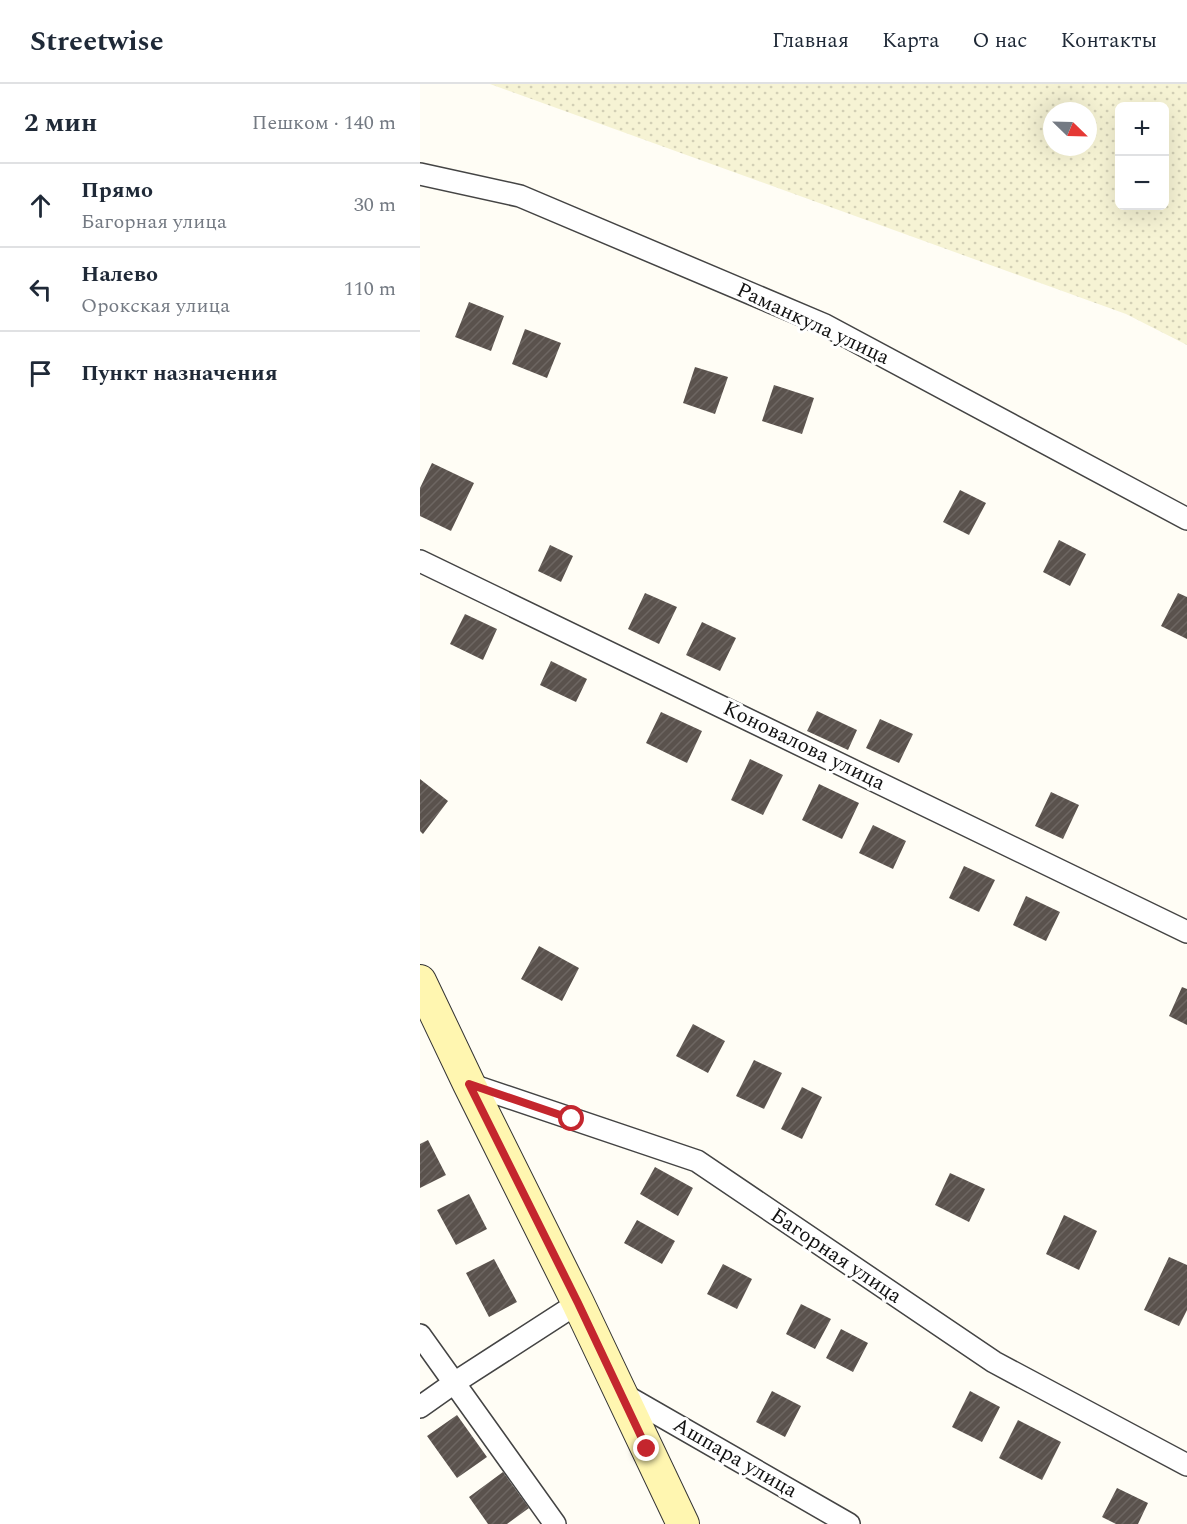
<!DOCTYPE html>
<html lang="ru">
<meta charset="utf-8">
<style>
body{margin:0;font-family:Spectral,serif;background:#f6f6f7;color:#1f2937}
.controls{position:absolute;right:18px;top:18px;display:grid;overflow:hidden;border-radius:9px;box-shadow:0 6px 24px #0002}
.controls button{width:54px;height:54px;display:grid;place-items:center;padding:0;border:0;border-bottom:2px solid #e0e1e3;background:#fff;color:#1f2937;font:30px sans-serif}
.compass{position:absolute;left:623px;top:18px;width:54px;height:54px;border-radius:50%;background:#fff;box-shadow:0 6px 24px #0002;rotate:113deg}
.stop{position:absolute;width:18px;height:18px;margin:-14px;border:4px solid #c4262e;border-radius:50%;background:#fff}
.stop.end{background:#c4262e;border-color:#fff;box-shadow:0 2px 6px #0008}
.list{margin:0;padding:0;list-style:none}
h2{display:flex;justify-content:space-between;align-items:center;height:78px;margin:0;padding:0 24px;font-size:26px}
h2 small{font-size:20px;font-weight:400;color:#747a83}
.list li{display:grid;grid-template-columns:39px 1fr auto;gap:18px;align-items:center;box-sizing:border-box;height:84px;padding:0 24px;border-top:2px solid #e0e1e3}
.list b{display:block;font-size:22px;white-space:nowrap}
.list p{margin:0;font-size:20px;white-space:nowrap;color:#747a83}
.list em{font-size:20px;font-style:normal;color:#747a83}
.icon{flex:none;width:33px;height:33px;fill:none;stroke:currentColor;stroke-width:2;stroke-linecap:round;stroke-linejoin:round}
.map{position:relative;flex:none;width:767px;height:1440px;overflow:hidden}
header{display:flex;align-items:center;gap:36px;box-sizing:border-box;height:84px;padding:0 30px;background:#fff;border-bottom:2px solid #e0e1e3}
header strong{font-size:28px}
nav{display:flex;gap:33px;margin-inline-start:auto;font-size:21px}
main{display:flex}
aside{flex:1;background:#fff}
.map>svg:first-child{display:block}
</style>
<header>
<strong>Streetwise</strong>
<nav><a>Главная</a><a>Карта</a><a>О нас</a><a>Контакты</a></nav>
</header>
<main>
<aside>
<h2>2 мин<small>Пешком · 140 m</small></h2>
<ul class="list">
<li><svg class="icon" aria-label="ahead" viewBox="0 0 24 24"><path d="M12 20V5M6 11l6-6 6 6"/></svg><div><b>Прямо</b><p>Багорная улица</p></div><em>30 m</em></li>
<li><svg class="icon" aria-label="left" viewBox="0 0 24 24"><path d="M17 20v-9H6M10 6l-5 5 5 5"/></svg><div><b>Налево</b><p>Орокская улица</p></div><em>110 m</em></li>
<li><svg class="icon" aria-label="arrive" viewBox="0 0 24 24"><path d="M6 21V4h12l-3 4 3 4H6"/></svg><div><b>Пункт назначения</b></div></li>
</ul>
</aside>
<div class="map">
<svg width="767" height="1440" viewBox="0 0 767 1440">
<defs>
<pattern id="farmland-dots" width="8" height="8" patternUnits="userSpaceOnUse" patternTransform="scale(1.5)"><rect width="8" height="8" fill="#f6f3d4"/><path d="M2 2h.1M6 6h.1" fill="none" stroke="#d2cfb5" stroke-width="1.8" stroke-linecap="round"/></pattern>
<pattern id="building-hatch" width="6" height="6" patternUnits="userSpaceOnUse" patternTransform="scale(1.5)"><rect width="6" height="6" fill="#5a524d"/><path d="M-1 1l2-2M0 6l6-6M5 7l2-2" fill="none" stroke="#6d6662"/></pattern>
</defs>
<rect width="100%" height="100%" fill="#fffdf5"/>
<path fill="url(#farmland-dots)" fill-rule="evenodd" d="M70 0H767V261L706 230ZM700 22H744V122H700ZM632 27H668V63H632Z"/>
<path fill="url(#building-hatch)" d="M49 218 84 232 71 267 35 253Z
M105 245 141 259 127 294 92 280Z
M275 283 308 293 295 330 263 319Z
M354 301 394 314 382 350 342 337Z
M12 379 54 399 31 447 0 432V404Z
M540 406 566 419 549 451 523 438Z
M639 456 666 470 650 502 623 488Z
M130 461 153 472 141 498 118 487Z
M225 509 257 523 239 560 208 545Z
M758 509 767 513V555L741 542Z
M45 530 77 545 63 576 30 560Z
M282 538 316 554 300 587 266 571Z
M131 577 167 595 156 618 120 601Z
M397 627 437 646 428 666 387 647Z
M241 628 282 647 267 679 226 659Z
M460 635 493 650 479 679 446 664Z
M330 675 363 691 343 731 311 716Z
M0 695 28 717 3 750 0 747Z
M399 700 439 719 422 755 382 736Z
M631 708 659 721 643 755 615 742Z
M453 741 486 757 473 785 439 769Z
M544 782 575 796 559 828 529 814Z
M606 812 640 828 626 857 593 841Z
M119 862 159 884 142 917 101 895Z
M762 903 767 905V941L749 932Z
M273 940 305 957 288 989 256 972Z
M334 976 362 989 344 1025 316 1012Z
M382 1003 402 1013 382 1055 361 1045Z
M8 1056 26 1091 0 1104V1060Z
M235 1083 273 1104 258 1132 220 1110Z
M530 1089 565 1105 549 1138 515 1121Z
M49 1110 67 1145 36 1161 17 1126Z
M644 1131 677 1147 659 1186 626 1170Z
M217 1136 255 1157 242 1180 204 1159Z
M749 1173 767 1181V1226L759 1242 724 1226Z
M74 1175 97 1218 69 1233 46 1189Z
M303 1180 332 1195 317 1225 287 1210Z
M381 1220 411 1235 395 1265 366 1250Z
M421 1245 448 1259 433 1288 406 1274Z
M352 1307 381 1322 365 1353 336 1338Z
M550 1307 580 1323 562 1358 532 1343Z
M37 1331 67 1373 37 1394 7 1352Z
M598 1336 641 1358 622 1396 579 1374Z
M83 1388 109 1424 87 1440H68L49 1413Z
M697 1404 728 1419 718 1440H696L682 1433Z"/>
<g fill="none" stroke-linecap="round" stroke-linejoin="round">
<defs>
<path id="street" d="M0 90 100 112 405 241 767 435
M0 477 767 848
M49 1000 277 1077 574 1278 767 1381
M0 1251 135 1440
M201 1309 429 1440
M0 1323 34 1299 158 1219"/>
<path id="secondary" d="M0 897 49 1000 158 1219 263 1440"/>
</defs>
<use href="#street" stroke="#444" stroke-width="24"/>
<use href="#secondary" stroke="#333" stroke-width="34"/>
<use href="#street" stroke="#fff" stroke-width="21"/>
<use href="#secondary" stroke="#fff6b0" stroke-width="32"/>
</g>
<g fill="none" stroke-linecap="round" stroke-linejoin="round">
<path stroke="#c4262e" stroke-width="8" d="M152 1035 49 1000 158 1219 227 1365"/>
</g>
<g text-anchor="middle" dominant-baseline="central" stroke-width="6" stroke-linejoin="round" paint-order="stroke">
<g font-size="21" fill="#111" stroke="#fff">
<text transform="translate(393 240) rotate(25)">Раманкула улица</text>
<text transform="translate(384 662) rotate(26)">Коновалова улица</text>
<text transform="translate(416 1172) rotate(34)">Багорная улица</text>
<text transform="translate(315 1374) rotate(30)">Ашпара улица</text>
</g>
</g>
</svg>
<div class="controls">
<button>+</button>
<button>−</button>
</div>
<svg class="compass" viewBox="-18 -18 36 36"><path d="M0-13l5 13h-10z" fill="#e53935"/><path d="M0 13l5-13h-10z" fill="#747a83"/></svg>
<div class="stop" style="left:152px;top:1035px"></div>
<div class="stop end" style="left:227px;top:1365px"></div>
</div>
</main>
